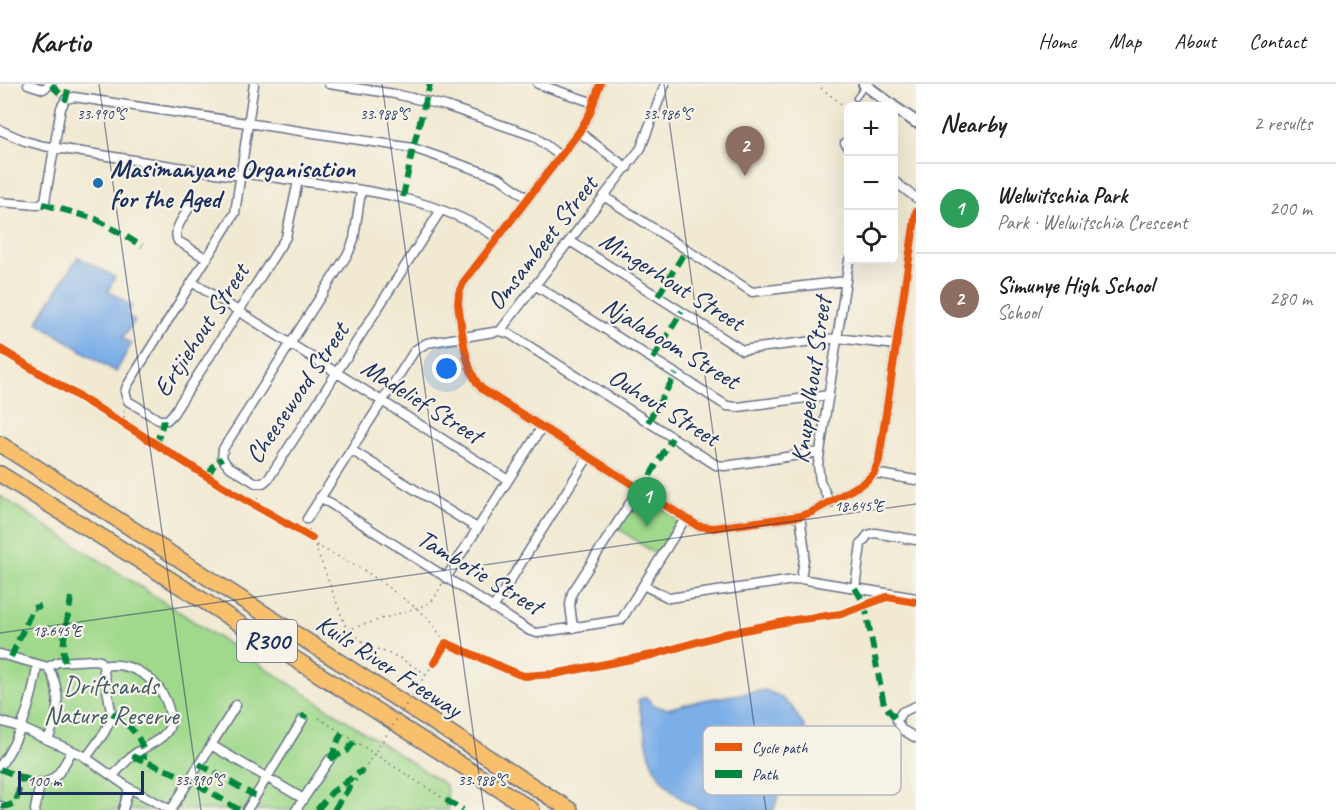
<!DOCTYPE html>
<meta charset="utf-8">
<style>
body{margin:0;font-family:Caveat,sans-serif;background:#f2f2f2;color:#202124}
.controls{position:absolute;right:18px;top:18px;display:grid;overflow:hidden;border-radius:9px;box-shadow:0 6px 24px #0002}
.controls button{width:54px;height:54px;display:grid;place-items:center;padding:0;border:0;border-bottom:2px solid #e0e0e0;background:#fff;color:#202124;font:30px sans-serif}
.scale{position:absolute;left:18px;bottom:15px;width:126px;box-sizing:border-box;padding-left:6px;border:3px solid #1b2f5e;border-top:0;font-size:16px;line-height:21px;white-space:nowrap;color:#1b2f5e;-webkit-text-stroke:4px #f7f3e8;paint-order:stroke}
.you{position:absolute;left:447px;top:285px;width:21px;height:21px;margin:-15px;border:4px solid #fff;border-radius:50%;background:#1a73e8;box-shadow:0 0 0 9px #1a73e833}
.badge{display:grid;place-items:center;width:39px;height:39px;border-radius:50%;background:#1f6fb2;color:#fff;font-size:20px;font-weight:700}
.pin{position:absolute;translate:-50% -50px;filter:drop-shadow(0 2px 3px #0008)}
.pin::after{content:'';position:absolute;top:32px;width:21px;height:18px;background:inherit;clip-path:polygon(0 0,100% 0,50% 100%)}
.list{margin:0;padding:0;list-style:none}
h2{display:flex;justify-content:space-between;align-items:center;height:78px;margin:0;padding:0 24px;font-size:26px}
h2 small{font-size:20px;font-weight:400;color:#757577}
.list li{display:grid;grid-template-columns:39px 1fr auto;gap:18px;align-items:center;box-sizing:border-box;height:90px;padding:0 24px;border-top:2px solid #e0e0e0}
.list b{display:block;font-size:22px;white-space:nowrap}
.list p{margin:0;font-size:20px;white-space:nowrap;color:#757577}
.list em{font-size:20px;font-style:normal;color:#757577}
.icon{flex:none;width:33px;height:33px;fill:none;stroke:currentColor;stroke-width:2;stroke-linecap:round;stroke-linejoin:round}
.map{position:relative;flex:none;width:916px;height:726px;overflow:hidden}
header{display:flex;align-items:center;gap:36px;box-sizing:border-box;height:84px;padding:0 30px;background:#fff;border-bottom:2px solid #e0e0e0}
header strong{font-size:28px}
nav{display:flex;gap:33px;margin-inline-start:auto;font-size:21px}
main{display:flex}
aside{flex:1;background:#fff}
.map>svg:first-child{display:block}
</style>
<header>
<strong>Kartio</strong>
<nav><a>Home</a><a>Map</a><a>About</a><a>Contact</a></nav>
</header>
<main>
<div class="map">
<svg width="916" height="726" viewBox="0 0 916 726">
<rect width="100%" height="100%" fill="#f7f3e8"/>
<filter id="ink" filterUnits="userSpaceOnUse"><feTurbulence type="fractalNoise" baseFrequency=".0167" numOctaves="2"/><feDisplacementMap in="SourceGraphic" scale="12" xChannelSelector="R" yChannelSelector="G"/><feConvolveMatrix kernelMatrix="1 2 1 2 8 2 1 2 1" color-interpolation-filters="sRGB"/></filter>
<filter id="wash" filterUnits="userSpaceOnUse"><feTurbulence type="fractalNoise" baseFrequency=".008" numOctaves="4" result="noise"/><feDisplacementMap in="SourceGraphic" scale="24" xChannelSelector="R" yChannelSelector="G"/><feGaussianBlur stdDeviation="1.35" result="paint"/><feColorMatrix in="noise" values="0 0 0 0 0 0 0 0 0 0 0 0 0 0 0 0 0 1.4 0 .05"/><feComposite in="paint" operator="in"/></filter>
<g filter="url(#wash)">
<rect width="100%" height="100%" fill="#f1e9d2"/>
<path fill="#a0d98c" stroke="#5e8475" stroke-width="1.5" d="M0 412 446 701 449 726H0Z
M640 414C651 416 674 429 678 440L659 473 618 444 634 418Z"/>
<path fill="#7caee8" stroke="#4c6ea3" stroke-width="1.5" d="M78 173 115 193 108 207 132 222 126 230 135 237 122 254 131 260 116 288 37 238Z
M765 606 779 612 792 623 805 644 806 663 779 707 774 726C761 726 709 726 700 725 679 717 660 697 651 677L638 616 646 613 653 621 666 625 703 616Z"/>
</g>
<g filter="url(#ink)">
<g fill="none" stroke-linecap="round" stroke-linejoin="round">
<defs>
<path id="service" d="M856 14 865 2"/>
<path id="minor" d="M28 0 43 5 51 0
M254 0 235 129 127 302 125 308 128 317 159 336H167L173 330 286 153 298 97
M329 0 395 10 446 22 534 52 560 72
M538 0 594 19
M600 0 590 29 579 48 463 199 459 209 458 220C462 244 464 287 482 305L698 442 714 444 800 432 812 428 865 398 874 389 879 376 916 128
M0 46 25 57 44 62 229 91 247 90C328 102 428 106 497 154
M579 48 627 84
M845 59 848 62
M894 97 916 114
M361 107 354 155 349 168 223 365 222 374 228 382 256 399H263L269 394 441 126
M605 113 752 208 846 197
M0 118 38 121 45 117 61 24 66 15 74 13 413 64 500 94 527 114
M190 122C184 133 172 146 178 157L207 175
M570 157 742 266 837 254 896 261
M192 198 508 396
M535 201 727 322 738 323 829 311
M500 247 510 250 716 381 725 382 820 368
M351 366 477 444
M874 389 916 396
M320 413 530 547 537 549 621 536 685 435
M830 419 820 397 818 381 849 176
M800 432 805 468 801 495
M307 435 415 266 427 259 500 247 641 64 665 0
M446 494 542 343
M643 501 669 514 801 495 916 514
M855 504 861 460 868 451 875 449 916 456
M493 524 588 373
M573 544 570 521 572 509 639 405
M0 570 48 583 58 578 94 576 100 577 103 582
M916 622 902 628 897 636 901 645 916 654
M0 637 19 643 82 671 129 704 171 726
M48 656C58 631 63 608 48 583
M211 661 302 714
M86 674 104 649 112 633 103 582C132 576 162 597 169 626 170 632 172 639 169 644 163 657 142 663 132 672 125 678 119 685 113 692
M0 682C20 655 33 615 37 582
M0 722H1
M35 726 40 699C57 699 64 680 72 667
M123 726 129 704
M171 726 236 621
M247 726 303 635
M296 726 330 675"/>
<path id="tertiary" d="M864 0 893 22
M894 23 916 38"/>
<path id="motorway" d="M0 360 570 726
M0 390 163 491 532 726"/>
</defs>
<use href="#service" stroke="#667087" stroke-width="7"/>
<use href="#minor" stroke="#667087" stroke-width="11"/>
<use href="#tertiary" stroke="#667087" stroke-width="14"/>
<use href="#motorway" stroke="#667087" stroke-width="18"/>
<path stroke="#667087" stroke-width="1.5" stroke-dasharray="1.5 4.5" stroke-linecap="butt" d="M821 4 848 25
M124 326V340
M257 421 258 409
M309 445 347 546 369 562 398 573 426 590 434 579
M316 461 367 488 415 523 426 532 446 559
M347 546 425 521 434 515 442 500
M319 634 446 716 448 726
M363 686 376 667"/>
<use href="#service" stroke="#fff" stroke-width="4"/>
<use href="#minor" stroke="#fff" stroke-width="8"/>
<use href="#tertiary" stroke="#fff" stroke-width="10"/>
<use href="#motorway" stroke="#f8bf6c" stroke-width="15"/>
<path stroke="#667087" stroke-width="1.5" stroke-dasharray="1.5 4.5" stroke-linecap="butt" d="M376 667 426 590"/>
<path stroke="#00873e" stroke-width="6" stroke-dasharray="12 6" stroke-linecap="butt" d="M51 1 66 15 69 0
M403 113 413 64 430 0
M43 120 96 135 142 162
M658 212 686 166
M653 275 682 227
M648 338 676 290
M160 362 158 355 164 336
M208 391 214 381 222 374
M641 407 672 354
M855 504 865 521 884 621 897 636
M11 573 33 524 41 522
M65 578C60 557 69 534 71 513
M112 629C129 641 144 653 144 675
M303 635 305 630
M132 672 189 695 239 726
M330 675 347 667 355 657
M330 675C336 666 336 658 342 649
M199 680 255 712
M0 685 23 694
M446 716 463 726
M1 722H8L16 718 20 701 23 694 40 699
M317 726 332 708 363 686
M334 726 355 695"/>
<defs>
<path id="cycleway" d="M600 0 590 29 579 48 463 199 459 209 458 220C462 244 464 287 482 305L698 442 714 444 800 432 812 428 865 398 874 389 879 376 916 128
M0 265 124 340 232 408 312 454
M434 579 446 559 518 590 524 592 554 590 652 571 725 550 794 536 841 530 887 513 916 518"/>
</defs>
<use href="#cycleway" stroke="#f7f3e8" stroke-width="11"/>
<use href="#cycleway" stroke="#e8590c" stroke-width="8"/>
</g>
</g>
<path fill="none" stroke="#1b2f5e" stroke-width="1.5" stroke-opacity="0.45" d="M99 0 201 726M382 0 484 726M664 0 766 726M0 549 916 420"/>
<circle fill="#1f6fb2" stroke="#f7f3e8" stroke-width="2" cx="98" cy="99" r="6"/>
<g text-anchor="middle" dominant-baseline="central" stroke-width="4.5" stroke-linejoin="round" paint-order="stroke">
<rect fill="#f7f3e8" stroke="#5d6a87" stroke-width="1.5" x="237" y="536" width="60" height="42" rx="4.5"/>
<g font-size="24" font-weight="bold" fill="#1b2f5e">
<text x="267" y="557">R300</text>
</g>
<g font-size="26" font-weight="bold" fill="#1b2f5e" stroke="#f7f3e8" text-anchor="start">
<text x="110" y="84">Masimanyane Organisation<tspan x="110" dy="30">for the Aged</tspan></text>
</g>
<g font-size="26" fill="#1b2f5e" stroke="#f7f3e8">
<text transform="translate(542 159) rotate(-52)">Omsambeet Street</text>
<text transform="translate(672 197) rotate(32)">Mingerhout Street</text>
<text transform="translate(201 246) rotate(-57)">Ertjiehout Street</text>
<text transform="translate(671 259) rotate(31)">Njalaboom Street</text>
<text transform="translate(811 296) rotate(-82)">Knuppelhout Street</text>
<text transform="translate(297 309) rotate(-56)">Cheesewood Street</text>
<text transform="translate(422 317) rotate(32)">Madelief Street</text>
<text transform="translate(664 323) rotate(32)">Ouhout Street</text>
<text transform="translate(480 488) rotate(31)">Tambotie Street</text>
<text transform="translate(389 582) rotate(33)">Kuils River Freeway</text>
</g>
<g font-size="26" fill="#3c5a6a" stroke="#f7f3e8">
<text x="111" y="601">Driftsands<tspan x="111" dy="30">Nature Reserve</tspan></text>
</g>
</g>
<rect x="703" y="642" width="198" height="69" rx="9" fill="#f7f3e8" stroke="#b5b8bf" stroke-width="1.5"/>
<rect x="715" y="659" width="27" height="8" fill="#e8590c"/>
<rect x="715" y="686" width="27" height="8" fill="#00873e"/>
<g font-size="16" fill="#1b2f5e">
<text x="752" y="669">Cycle path</text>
<text x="752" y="696">Path</text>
</g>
<g font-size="15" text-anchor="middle" fill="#1b2f5e" stroke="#f7f3e8" stroke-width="4.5" stroke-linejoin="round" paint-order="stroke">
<text x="101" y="35">33.990°S</text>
<text x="384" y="35">33.988°S</text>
<text x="667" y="35">33.986°S</text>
<text x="859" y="427">18.645°E</text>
<text x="57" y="552">18.645°E</text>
<text x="199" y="701">33.990°S</text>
<text x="482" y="701">33.988°S</text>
</g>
</svg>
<div class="controls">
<button>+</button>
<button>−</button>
<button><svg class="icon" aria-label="locate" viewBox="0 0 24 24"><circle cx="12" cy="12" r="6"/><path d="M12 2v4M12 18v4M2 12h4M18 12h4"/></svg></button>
</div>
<div class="scale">100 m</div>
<div class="you"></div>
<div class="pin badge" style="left:647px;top:443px;background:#2e9e5b">1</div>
<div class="pin badge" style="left:745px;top:92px;background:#8d6e63">2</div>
</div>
<aside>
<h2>Nearby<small>2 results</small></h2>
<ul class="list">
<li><span class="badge" style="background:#2e9e5b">1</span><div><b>Welwitschia Park</b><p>Park · Welwitschia Crescent</p></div><em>200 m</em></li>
<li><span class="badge" style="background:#8d6e63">2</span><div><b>Simunye High School</b><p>School</p></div><em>280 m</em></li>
</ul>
</aside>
</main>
